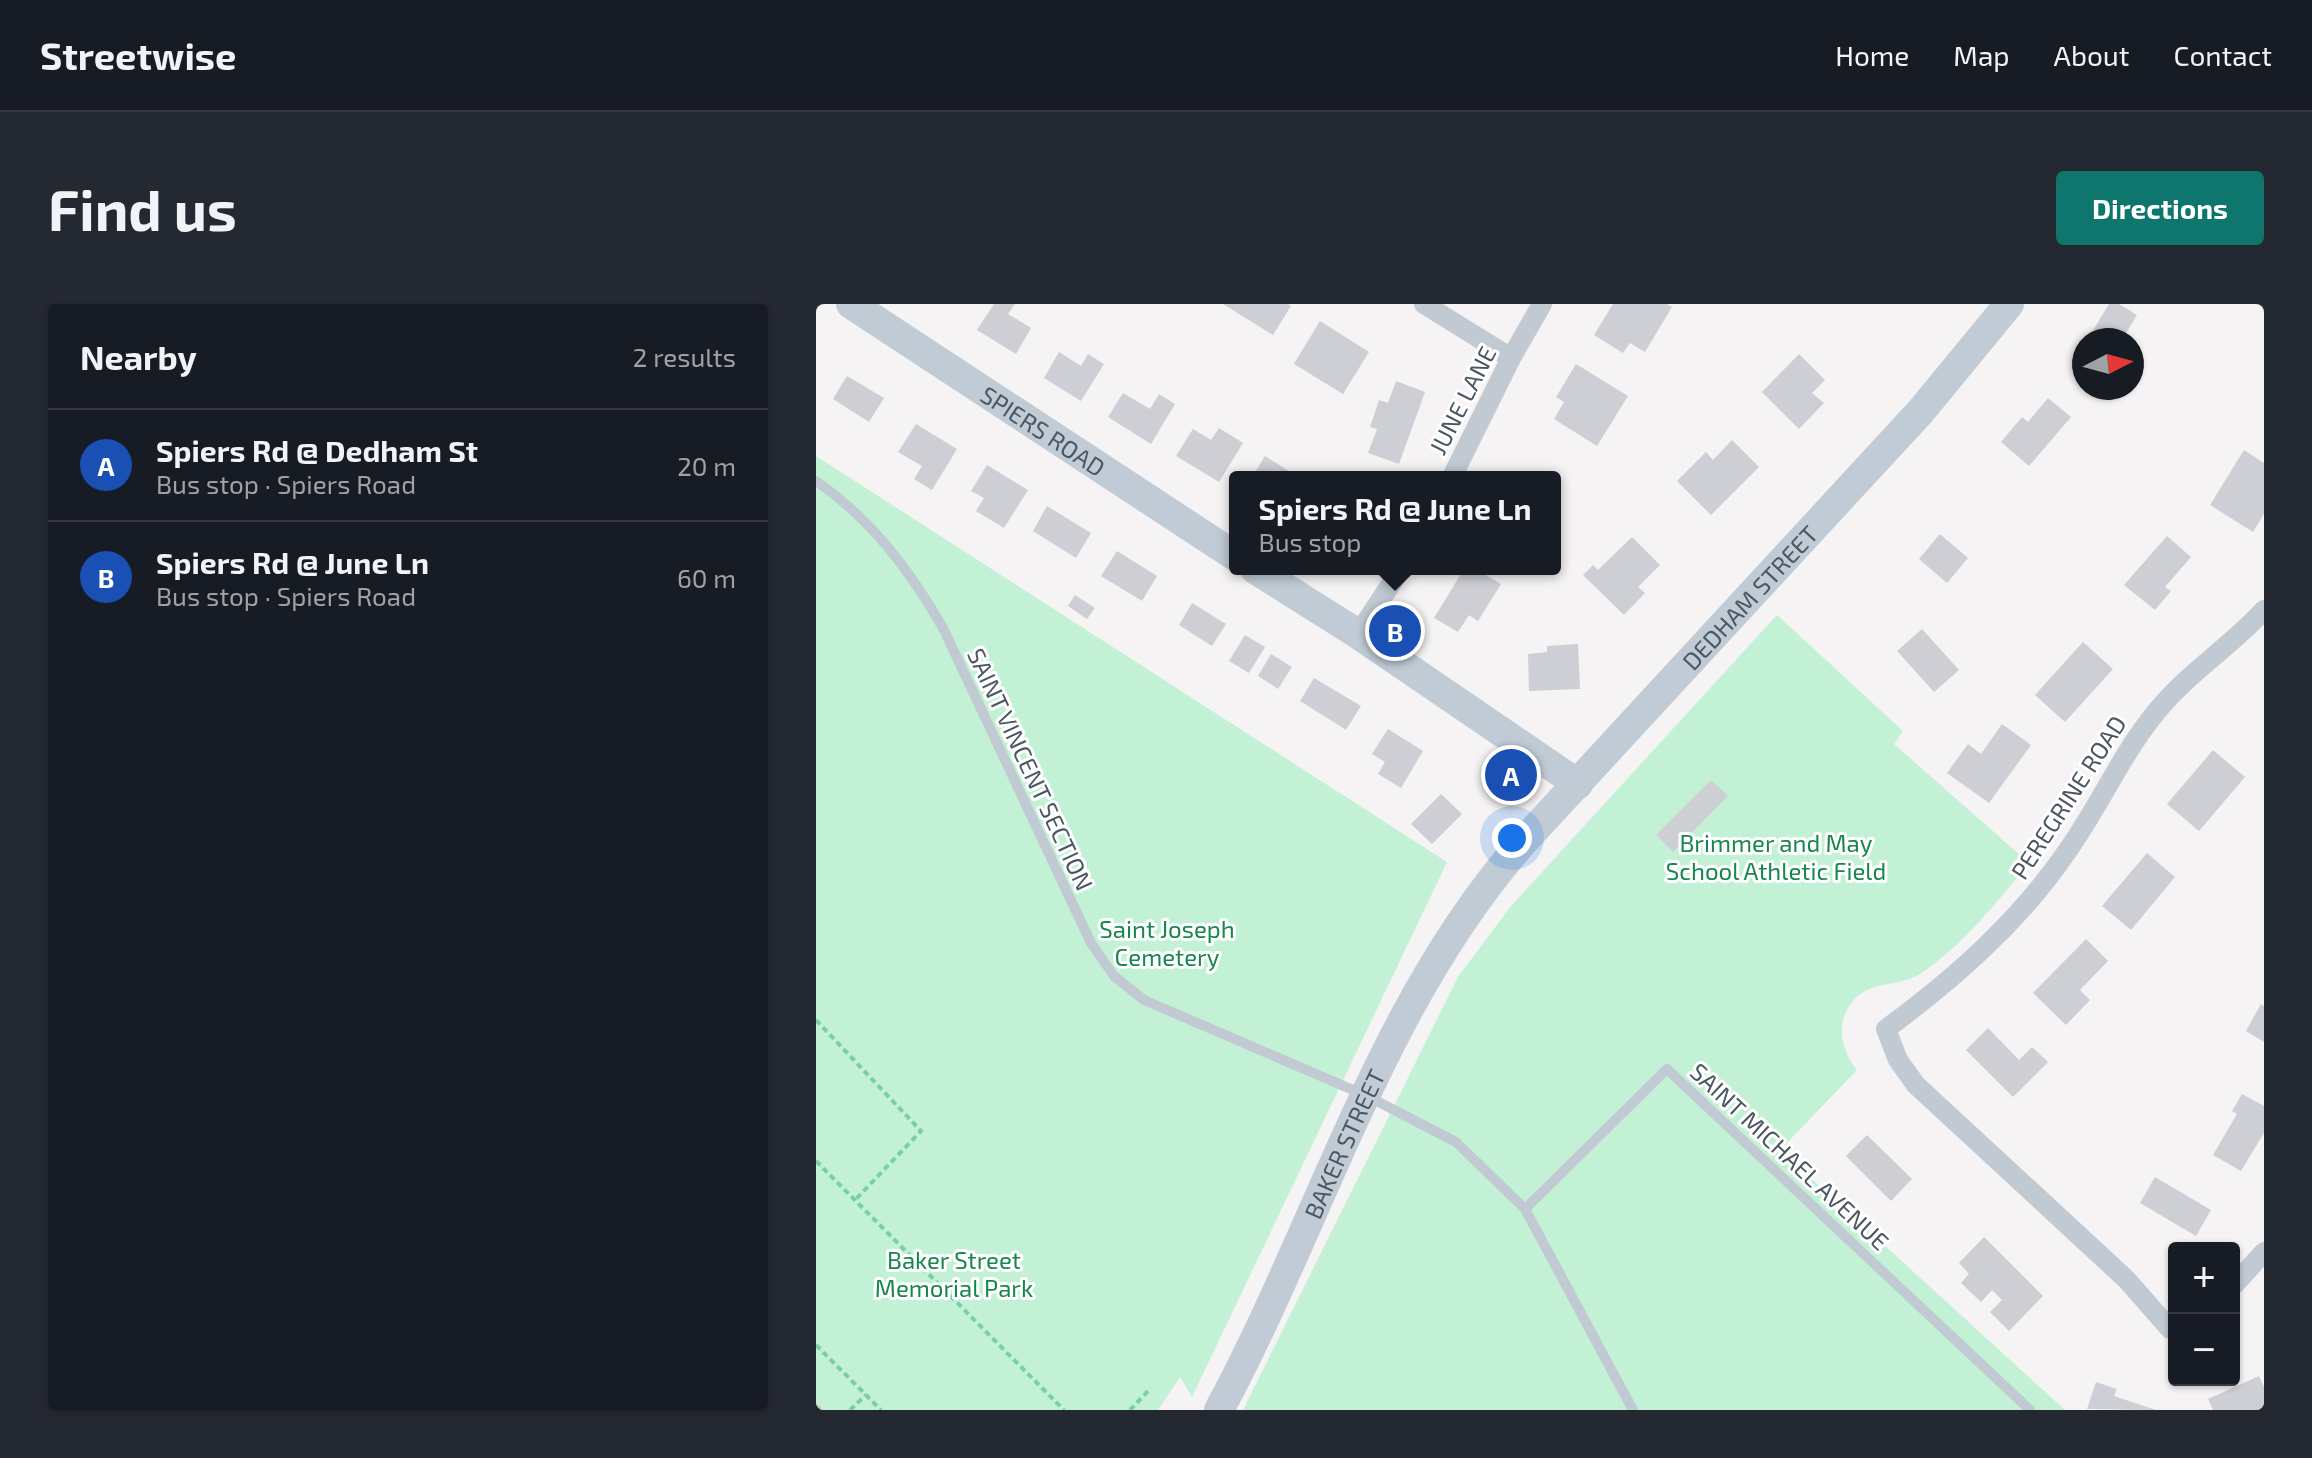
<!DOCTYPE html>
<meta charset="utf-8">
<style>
body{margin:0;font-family:"Exo 2",sans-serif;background:#242831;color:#f1f3f6}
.controls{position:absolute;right:24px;bottom:24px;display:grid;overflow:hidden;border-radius:8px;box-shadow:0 2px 6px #0004}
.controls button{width:72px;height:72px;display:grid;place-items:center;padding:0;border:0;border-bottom:2px solid #363941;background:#171b24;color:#f1f3f6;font:40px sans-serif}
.compass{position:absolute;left:1256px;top:24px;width:72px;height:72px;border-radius:50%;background:#171b24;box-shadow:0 2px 6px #0004;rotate:84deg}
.you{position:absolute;left:696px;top:534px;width:28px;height:28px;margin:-20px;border:6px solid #fff;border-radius:50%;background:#1a73e8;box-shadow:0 0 0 12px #1a73e833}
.badge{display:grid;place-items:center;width:52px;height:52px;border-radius:50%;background:#0f766e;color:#fff;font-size:26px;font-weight:700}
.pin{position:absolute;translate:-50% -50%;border:4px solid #fff;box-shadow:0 2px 8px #0006}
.popup{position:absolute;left:413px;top:167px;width:332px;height:104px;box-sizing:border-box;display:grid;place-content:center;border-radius:8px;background:#171b24;filter:drop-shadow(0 2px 6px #0005);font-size:26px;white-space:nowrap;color:#9ea1a6}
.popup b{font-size:30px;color:#f1f3f6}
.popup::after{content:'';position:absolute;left:50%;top:100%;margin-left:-16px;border:16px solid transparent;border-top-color:#171b24}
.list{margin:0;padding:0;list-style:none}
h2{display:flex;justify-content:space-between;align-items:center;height:104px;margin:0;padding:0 32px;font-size:34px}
h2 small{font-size:26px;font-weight:400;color:#9ea1a6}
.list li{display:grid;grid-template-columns:52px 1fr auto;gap:24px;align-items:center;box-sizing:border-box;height:112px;padding:0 32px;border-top:2px solid #363941}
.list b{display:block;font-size:30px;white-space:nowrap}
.list p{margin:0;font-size:26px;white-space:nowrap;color:#9ea1a6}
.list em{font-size:26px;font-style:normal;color:#9ea1a6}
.map{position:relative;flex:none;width:1448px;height:1106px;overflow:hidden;border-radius:8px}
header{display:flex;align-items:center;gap:48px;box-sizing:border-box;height:112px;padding:0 40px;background:#171b24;border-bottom:2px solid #363941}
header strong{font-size:38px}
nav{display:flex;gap:44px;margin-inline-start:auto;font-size:28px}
.intro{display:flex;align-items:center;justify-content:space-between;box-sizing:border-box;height:192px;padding:0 48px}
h1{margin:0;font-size:56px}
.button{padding:20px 36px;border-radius:8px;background:#0f766e;color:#fff;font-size:28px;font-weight:700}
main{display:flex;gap:48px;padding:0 48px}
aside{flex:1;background:#171b24;border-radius:8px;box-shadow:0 2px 6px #0004}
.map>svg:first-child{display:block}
</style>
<header>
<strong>Streetwise</strong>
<nav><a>Home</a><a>Map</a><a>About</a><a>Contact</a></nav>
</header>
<div class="intro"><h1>Find us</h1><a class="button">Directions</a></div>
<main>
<aside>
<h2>Nearby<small>2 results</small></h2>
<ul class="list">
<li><span class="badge" style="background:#1a4fb4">A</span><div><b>Spiers Rd @ Dedham St</b><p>Bus stop · Spiers Road</p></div><em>20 m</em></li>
<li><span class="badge" style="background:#1a4fb4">B</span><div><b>Spiers Rd @ June Ln</b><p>Bus stop · Spiers Road</p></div><em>60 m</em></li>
</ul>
</aside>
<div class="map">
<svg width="1448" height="1106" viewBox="0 0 1448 1106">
<rect width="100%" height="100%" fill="#f5f3f3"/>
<path fill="#c3f1d5" d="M0 152 631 558 376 1093 364 1073 342 1106H0Z
M961 311 1087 427 1078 440 1213 559C1183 596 1144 644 1104 670 1082 684 1054 675 1036 698 1019 720 1025 746 1041 766L964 846 1249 1106H427L642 673 695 602Z"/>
<path fill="#cdcfd5" d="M178 0H199L192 10 215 24 200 50 161 26Z
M407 0H472L475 2 457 31Z
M797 0H851L856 3 829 48 814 39 807 49 778 31Z
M1293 0H1303L1321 11 1306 36H1271Z
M504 17 553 48 527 90 478 60Z
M243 48 265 62 272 50 288 60 265 97 228 74Z
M983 50 1009 76 996 89 1008 99 983 125 946 88Z
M760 60 812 92 781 142 738 115 748 98 740 93Z
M31 72 68 94 53 118 17 95Z
M580 77 609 88 583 160 552 149 561 125 554 123 563 96 572 99Z
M307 89 334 105 343 90 359 100 335 140 292 113Z
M1232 94 1255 113 1213 162 1185 138 1206 113 1212 118Z
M100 120 141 145 116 186 98 175 106 162 82 148Z
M403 124 427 139 403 178 360 152 377 125 395 136Z
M916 136 943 163 895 211 861 177 890 148 897 156Z
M1428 146 1448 159V210L1437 228 1394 201Z
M449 152 473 167 470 173H436Z
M171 161 212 186 188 224 160 207 168 194 155 187Z
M231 202 275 229 260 254 217 227Z
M1124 230 1152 254 1131 279 1103 255Z
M1351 232 1375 253 1349 283 1355 287 1339 306 1308 281Z
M816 233 844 261 822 283 829 289 808 311 767 271 777 261 782 266Z
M301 247 341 272 326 297 285 272Z
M648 265H660L685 280 662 317 653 311 642 328 618 314Z
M259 291 279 304 271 315 252 302Z
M376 299 410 320 396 342 363 321Z
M1106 325 1143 366 1118 388 1081 347Z
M429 331 449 343 433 369 413 357Z
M1267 338 1297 365 1249 418 1219 391Z
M762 340 764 385 713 387 712 350 731 348V342Z
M455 350 476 363 462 385 442 372Z
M498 374 545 402 530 426 484 397Z
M1186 420 1215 441 1173 499 1131 469 1152 440 1165 450Z
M572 425 607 447 585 484 562 470 569 458 556 450Z
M1397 446 1429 473 1383 527 1351 500Z
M895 476 912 492 857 548 840 531Z
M625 490 646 510 616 540 595 520Z
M1331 549 1359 573 1315 626 1286 602Z
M1270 635 1292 657 1264 686 1274 696 1250 721 1217 689Z
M1445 700 1448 702V738L1430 727Z
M1172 724 1203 756 1216 743 1232 758 1197 793 1150 746Z
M1426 790 1448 802V829L1425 867 1397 851 1421 810 1416 807Z
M1051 831 1096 875 1075 897 1030 852Z
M1339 873 1395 906 1380 932 1324 899Z
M1168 933 1227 992 1193 1027 1174 1008 1186 996 1176 986 1165 998 1145 979 1153 970 1143 959Z
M1443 1072 1448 1083V1106H1397L1392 1095Z
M1280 1078 1301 1085 1298 1092 1340 1106 1271 1105Z"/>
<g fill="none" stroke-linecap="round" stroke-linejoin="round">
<path stroke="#7ad0a6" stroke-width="4" stroke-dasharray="6 4" stroke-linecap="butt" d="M0 716 105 827 39 896
M0 857 248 1106
M0 1041 65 1106
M34 1106 50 1091
M314 1106 333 1086"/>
<path stroke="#c1cad2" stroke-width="10" d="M0 177C56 216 93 265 127 324L275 639 298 672 328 696 551 792 640 838 709 905 817 1106
M709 905 851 765 1214 1106
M0 1105 1 1106"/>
<path stroke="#c1cad2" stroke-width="20" d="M608 0 695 54
M636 173 695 54 726 0
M542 330 585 265
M1418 981 1448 948
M1358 1023 1354 1025 1310 975 1100 781 1082 756 1070 725C1139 674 1203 618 1252 546 1284 501 1306 449 1341 407 1372 369 1415 342 1448 306"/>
<g stroke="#c1cbd6" stroke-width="30">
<path id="s1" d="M35 0 419 252"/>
<path d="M439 265 542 330 762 480"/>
<path id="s2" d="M403 1106C504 919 565 698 707 538L1105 107 1193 0"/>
</g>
</g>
<g text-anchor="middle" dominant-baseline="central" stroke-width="6" stroke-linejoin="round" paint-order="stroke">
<g font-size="24" fill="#4a5661" stroke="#fff">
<text transform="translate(646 96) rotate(-63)">JUNE LANE</text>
<text stroke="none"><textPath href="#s1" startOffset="230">SPIERS ROAD</textPath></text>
<text stroke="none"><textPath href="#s2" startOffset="980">DEDHAM STREET</textPath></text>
<text transform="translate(215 465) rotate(65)">SAINT VINCENT SECTION</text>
<text transform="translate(1252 493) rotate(-57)">PEREGRINE ROAD</text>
<text stroke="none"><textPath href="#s2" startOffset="294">BAKER STREET</textPath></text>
<text transform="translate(974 852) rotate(43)">SAINT MICHAEL AVENUE</text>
</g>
<g font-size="24" fill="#17864f" stroke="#fff">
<text x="960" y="538">Brimmer and May<tspan x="960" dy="28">School Athletic Field</tspan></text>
<text x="351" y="624">Saint Joseph<tspan x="351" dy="28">Cemetery</tspan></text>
<text x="138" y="955">Baker Street<tspan x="138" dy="28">Memorial Park</tspan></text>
</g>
</g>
</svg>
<div class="controls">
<button>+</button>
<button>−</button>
</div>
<svg class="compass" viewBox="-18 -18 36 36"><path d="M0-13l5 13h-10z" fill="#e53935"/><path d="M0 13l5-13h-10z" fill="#9ea1a6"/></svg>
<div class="you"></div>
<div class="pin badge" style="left:695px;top:471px;background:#1a4fb4">A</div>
<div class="pin badge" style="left:579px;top:327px;background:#1a4fb4">B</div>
<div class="popup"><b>Spiers Rd @ June Ln</b>Bus stop</div>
</div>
</main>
